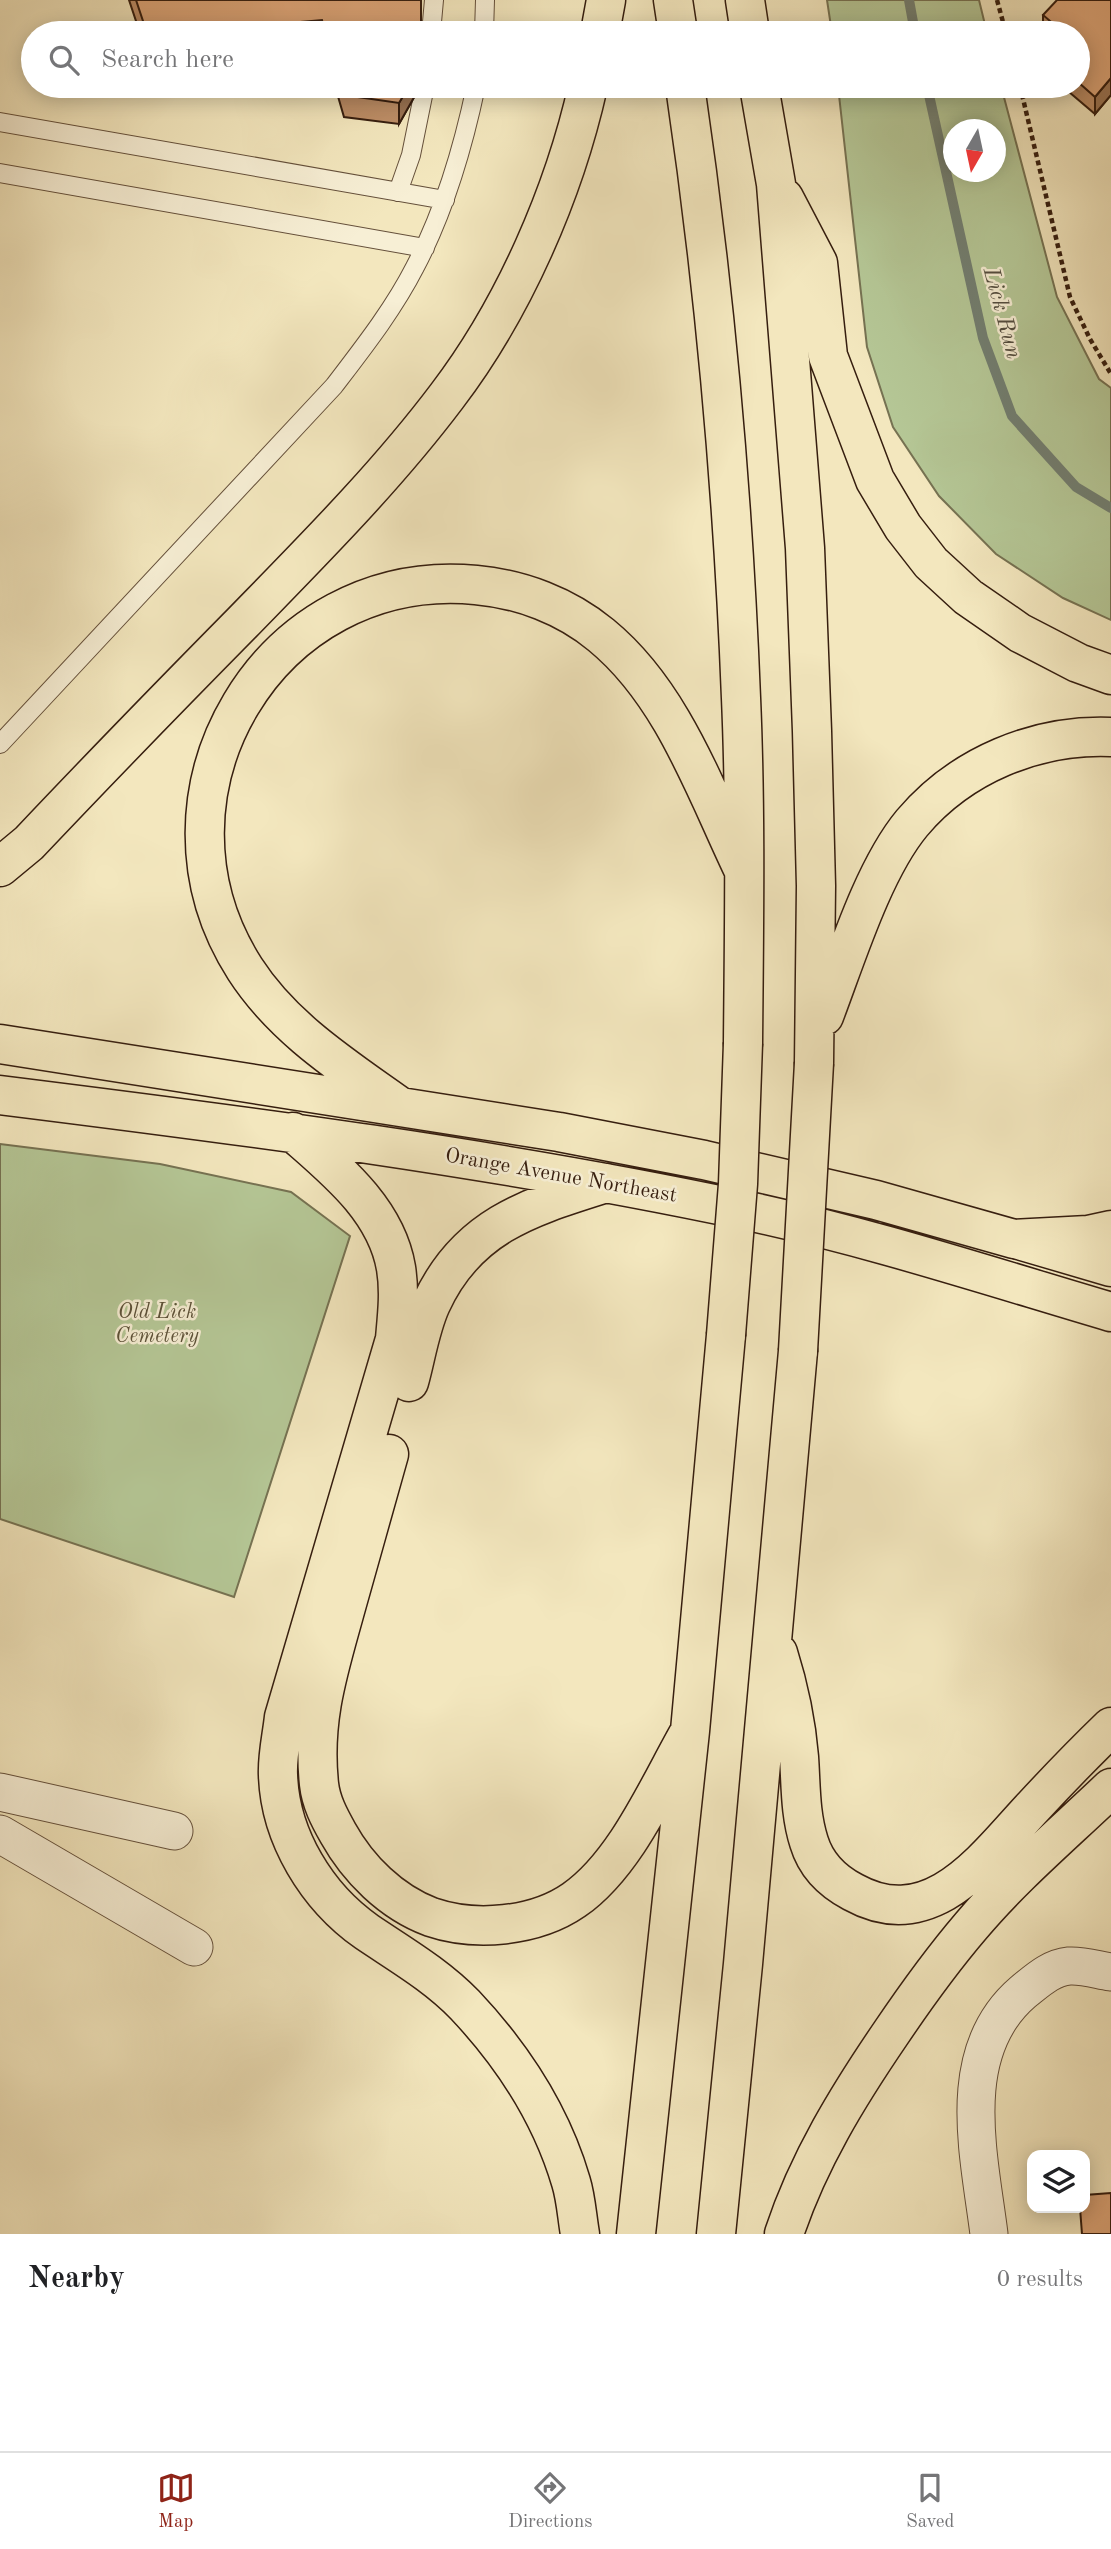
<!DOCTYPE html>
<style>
body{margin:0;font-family:"Old Standard TT",serif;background:#f6f6f6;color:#202124}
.controls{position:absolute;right:21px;bottom:21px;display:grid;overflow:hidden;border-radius:14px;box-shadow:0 4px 18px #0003}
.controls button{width:63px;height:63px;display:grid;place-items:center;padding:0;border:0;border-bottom:2px solid #e0e0e0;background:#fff;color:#202124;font:35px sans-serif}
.compass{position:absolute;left:943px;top:119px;width:63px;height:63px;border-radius:50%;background:#fff;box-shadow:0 4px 18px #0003;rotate:189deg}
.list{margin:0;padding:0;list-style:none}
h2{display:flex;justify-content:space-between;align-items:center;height:91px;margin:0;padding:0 28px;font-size:30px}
h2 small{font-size:23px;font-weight:400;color:#757577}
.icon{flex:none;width:38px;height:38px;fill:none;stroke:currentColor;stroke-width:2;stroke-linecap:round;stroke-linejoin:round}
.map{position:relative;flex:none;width:1111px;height:2234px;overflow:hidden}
.search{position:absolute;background:#fff;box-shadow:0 4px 18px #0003;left:21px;right:21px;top:21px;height:77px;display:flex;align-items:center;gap:18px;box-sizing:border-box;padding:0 24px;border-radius:38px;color:#757577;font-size:26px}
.sheet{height:217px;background:#fff}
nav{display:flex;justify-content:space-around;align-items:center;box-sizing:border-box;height:98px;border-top:2px solid #e0e0e0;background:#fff;font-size:19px;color:#757577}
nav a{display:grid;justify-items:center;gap:4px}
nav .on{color:#8f2418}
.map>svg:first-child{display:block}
</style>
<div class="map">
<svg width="1111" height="2234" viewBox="0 0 1111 2234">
<rect width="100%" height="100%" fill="#f3e7be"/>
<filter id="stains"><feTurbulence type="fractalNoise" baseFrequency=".00286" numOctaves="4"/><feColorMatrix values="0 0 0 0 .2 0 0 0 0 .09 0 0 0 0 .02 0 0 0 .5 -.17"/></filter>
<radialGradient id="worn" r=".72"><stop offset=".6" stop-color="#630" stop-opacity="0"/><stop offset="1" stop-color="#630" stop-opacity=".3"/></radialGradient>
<path fill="#b5c796" stroke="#767252" stroke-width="2" fill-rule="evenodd" d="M827 0H979L987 33H832Z
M838 86H1001L1057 297 1099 379 1111 388V620L1063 598 996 554 939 496 893 427 867 347ZM954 130H996V172H954Z
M0 1144 160 1164 291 1192 350 1236 234 1597 0 1519Z"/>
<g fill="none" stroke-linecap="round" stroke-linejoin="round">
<path stroke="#737f71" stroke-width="10" d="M909 0 915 33
M927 86 983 338 1012 416 1076 487 1111 508"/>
<defs>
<path id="lane" d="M431 33 434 0
M484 33 485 0
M0 122 445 200
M0 173 425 248
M398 192 411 155 425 86
M0 744 334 386C363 348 393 310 415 267 445 210 463 148 476 86"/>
<path id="street" d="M0 1792 174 1831
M0 1834 194 1947
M989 2234C979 2154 953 2052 1023 1992 1037 1981 1050 1968 1069 1966 1082 1965 1098 1970 1111 1972"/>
<path id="primary" d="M1019 1240 1111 1267"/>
<path id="highway" d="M673 0 678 33
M745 0 750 33
M600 33 606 0
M685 86C715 289 733 493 741 698 746 813 744 928 743 1043
M759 86 776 184 805 548 812 731 816 886 814 1063
M784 198 818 263 828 356 875 480 903 527 931 563 968 597 1020 633 1078 663 1111 675
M0 867 29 843C99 769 170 696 242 623 313 550 386 477 447 396 514 308 564 193 588 86
M824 1016C846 958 873 870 912 823 961 765 1036 734 1111 737
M0 1044 559 1132 704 1160 876 1200 1014 1239 1088 1235 1111 1230
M0 1095C249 1126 497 1158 743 1210 867 1236 989 1276 1111 1312
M399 1106C343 1066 283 1028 245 969 133 795 269 565 476 585 521 589 566 606 601 635 673 694 705 790 744 871
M293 1132C335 1169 386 1209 396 1268 400 1292 397 1316 395 1339L284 1717C282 1736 277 1756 278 1775 280 1837 317 1897 367 1932 401 1955 436 1975 465 2005 513 2056 551 2114 571 2182 576 2198 577 2217 580 2234
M409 1382C416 1357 420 1328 431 1304 467 1225 530 1207 606 1183
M389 1454C375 1505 360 1556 346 1607 329 1669 312 1718 319 1784 321 1802 329 1817 338 1833 358 1869 391 1902 431 1917 475 1932 535 1927 574 1900 626 1864 659 1785 690 1731
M778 1653C789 1688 796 1721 799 1757 801 1786 800 1814 809 1842 816 1865 832 1881 853 1892 932 1936 986 1857 1033 1807 1058 1780 1084 1753 1111 1727
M636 2234 690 1731 726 1335
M716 2234 743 1964 798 1351
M784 2234C808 2161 848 2096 891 2033 916 1996 942 1960 971 1926 1013 1876 1064 1833 1111 1788"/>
</defs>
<use href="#lane" stroke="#65503b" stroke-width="20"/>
<use href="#street" stroke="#65503b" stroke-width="39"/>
<use href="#primary" stroke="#361e0f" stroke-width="41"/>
<use href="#highway" stroke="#361e0f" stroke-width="41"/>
<path stroke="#361e0f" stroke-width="4.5" stroke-dasharray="5 3.5" stroke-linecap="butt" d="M997 0 1006 33
M1020 86 1070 297 1090 339 1111 374"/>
<use href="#lane" stroke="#f7efd5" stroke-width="18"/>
<use href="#street" stroke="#f7efd5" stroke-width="37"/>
<use href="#primary" stroke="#f3e7be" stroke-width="38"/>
<use href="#highway" stroke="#f3e7be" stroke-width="38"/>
<defs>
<path id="highway-bridge" d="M726 1335 738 1184 743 1043
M798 1351 814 1063"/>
</defs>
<use href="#highway-bridge" stroke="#361e0f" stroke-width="41" stroke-linecap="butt"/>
<use href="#highway-bridge" stroke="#f3e7be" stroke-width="38"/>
</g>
<path fill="#bc8d66" stroke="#361e0f" stroke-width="2" d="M129 0H421V33H140Z
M1111 0V95L1095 114 1062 86H1078V33H1045L1043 32V15Z
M204 86H248L243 92Z
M335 86H417V92L399 124 344 117Z"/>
<path fill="#997353" stroke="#361e0f" stroke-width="2" d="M278 24V33H272Z
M1111 78V95L1095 114V97Z
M243 86H248L243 92Z
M409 86H417V92L399 124V103Z"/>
<path fill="#dba477" stroke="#361e0f" stroke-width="2" d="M136 0H421V23L420 33H325L322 20 278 24 272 33H147Z
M1057 0H1111V78L1095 97 1078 82V33H1064L1043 15Z
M341 86H409L399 103 344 95Z
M1111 2193V2234H1082L1080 2208H1085V2195Z"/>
<g text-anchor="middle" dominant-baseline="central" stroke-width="5" stroke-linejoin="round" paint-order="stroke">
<g font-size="21" fill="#361e0f" stroke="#f7efd5">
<text transform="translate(561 1176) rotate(10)">Orange Avenue Northeast</text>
</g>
<g font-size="21" font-style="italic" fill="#5c5138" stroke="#f7efd5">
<text x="157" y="1312">Old Lick<tspan x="157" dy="24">Cemetery</tspan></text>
</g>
<g font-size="23" font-style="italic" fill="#544e40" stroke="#f7efd5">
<text transform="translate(1002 313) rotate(75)">Lick Run</text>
</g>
</g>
<rect width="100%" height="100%" filter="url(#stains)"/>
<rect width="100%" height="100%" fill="url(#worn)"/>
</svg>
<div class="controls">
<button><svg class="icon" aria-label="layers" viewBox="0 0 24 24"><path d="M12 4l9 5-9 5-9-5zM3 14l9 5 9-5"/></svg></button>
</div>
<svg class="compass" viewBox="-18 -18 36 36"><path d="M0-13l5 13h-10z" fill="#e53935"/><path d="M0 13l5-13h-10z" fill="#757577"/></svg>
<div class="search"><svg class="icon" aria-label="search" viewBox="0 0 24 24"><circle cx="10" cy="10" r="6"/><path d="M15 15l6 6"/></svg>Search here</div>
</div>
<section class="sheet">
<h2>Nearby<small>0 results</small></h2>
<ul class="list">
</ul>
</section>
<nav>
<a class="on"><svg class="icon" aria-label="map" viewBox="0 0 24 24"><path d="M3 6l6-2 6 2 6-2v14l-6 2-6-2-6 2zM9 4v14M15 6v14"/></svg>Map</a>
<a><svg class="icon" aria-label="directions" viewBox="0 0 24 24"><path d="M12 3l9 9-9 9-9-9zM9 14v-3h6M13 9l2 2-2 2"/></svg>Directions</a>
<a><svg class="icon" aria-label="saved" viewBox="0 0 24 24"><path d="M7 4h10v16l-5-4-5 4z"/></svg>Saved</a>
</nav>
